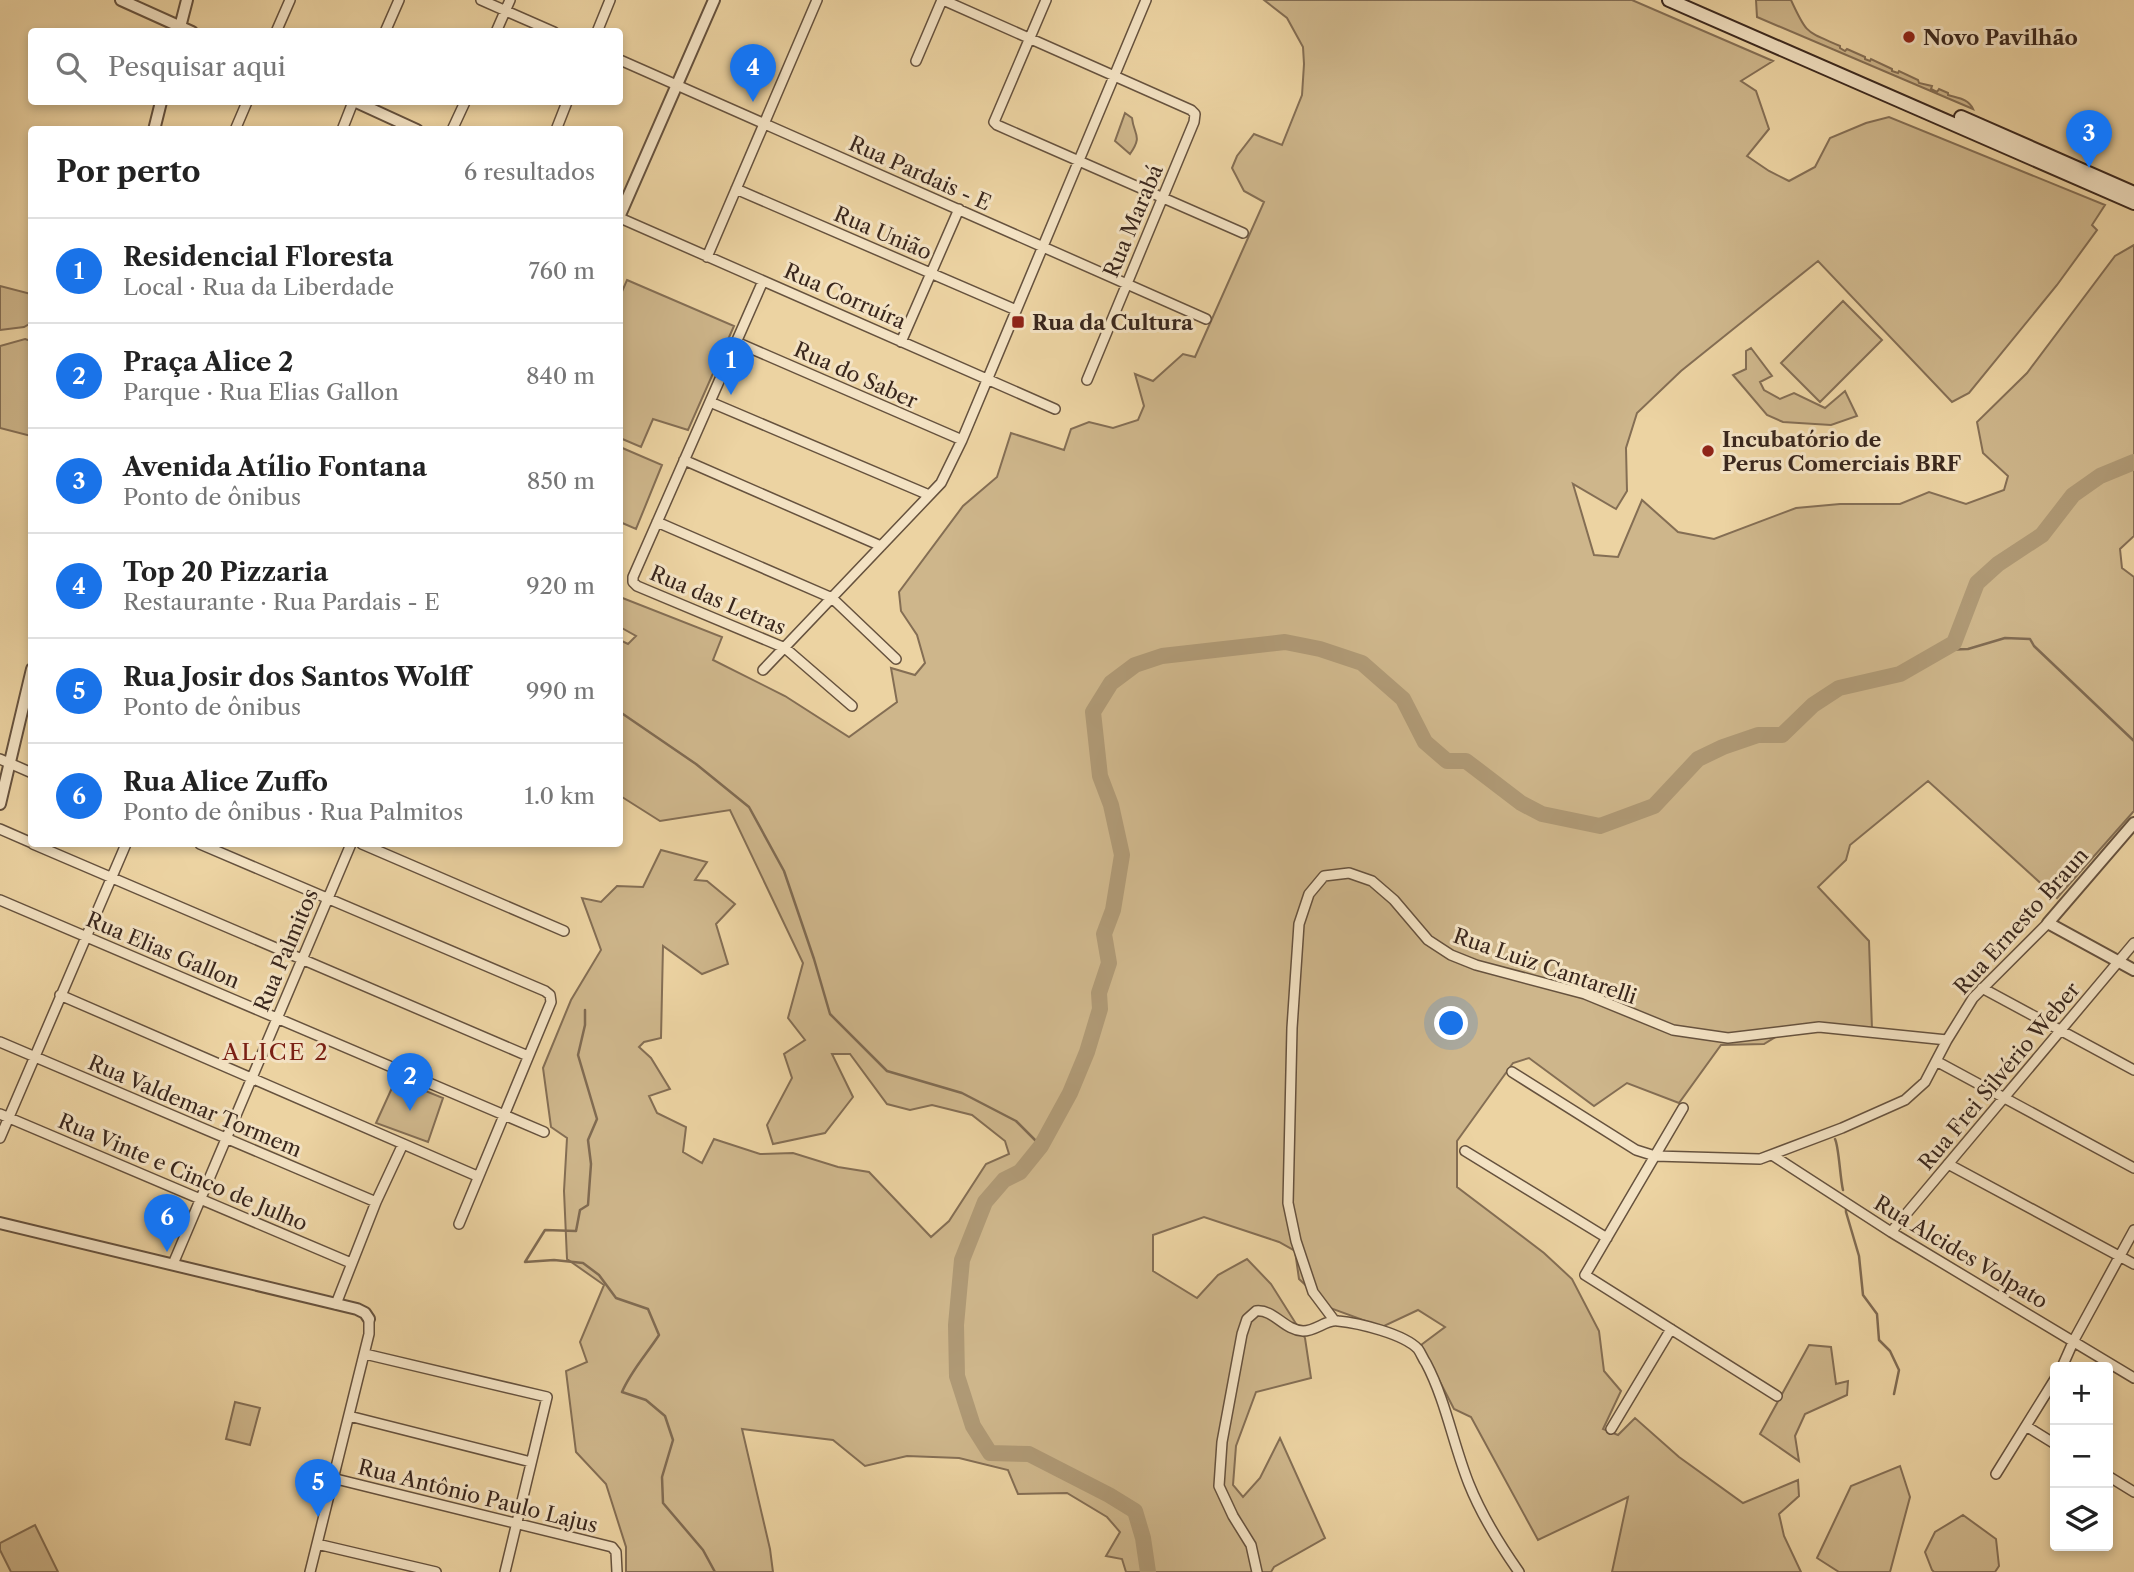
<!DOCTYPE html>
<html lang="pt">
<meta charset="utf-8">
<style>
body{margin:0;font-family:"Libre Caslon Text",serif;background:#f2f2f2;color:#222}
.controls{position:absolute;right:21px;bottom:21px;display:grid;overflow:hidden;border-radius:7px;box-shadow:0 4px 10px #0003}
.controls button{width:63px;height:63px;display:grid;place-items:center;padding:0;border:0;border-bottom:2px solid #e0e0e0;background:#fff;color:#222;font:35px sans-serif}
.you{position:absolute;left:1452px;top:1024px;width:24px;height:24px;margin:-18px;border:5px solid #fff;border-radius:50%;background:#1a73e8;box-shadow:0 0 0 10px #1a73e833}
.badge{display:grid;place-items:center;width:46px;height:46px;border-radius:50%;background:#1a73e8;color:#fff;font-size:23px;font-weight:700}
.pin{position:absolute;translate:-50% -58px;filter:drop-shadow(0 2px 4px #0008)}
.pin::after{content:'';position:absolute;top:37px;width:24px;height:21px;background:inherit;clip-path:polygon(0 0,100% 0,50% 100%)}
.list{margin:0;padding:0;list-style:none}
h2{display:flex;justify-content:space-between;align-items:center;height:91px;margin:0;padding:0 28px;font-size:30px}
h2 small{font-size:23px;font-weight:400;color:#767676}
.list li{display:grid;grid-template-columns:46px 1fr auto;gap:21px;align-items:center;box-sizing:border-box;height:105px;padding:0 28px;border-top:2px solid #e0e0e0}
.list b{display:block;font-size:26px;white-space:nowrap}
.list p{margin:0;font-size:23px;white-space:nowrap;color:#767676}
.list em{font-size:23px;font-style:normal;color:#767676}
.icon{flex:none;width:38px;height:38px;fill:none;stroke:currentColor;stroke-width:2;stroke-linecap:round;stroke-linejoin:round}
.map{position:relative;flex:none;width:2134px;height:1572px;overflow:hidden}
.search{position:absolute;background:#fff;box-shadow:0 4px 10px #0003;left:28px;top:28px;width:595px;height:77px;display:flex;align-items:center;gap:18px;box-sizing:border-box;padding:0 24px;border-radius:7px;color:#767676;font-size:26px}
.panel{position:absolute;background:#fff;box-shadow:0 4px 10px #0003;left:28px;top:126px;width:595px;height:721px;border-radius:7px}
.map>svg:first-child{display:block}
</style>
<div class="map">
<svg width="2134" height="1572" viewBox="0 0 2134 1572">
<rect width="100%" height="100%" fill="#ecd3a2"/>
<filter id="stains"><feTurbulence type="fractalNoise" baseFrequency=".00286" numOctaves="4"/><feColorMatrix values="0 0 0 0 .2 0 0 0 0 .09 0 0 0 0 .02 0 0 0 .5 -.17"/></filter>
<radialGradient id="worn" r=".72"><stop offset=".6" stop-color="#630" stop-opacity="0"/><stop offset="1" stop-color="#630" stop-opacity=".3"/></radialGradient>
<path fill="#ceb68b" stroke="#846e54" stroke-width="2" d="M1264 0H1632L1773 61 1741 81 1756 91 1769 129 1747 156 1769 171 1789 181 1815 167 1830 138 1866 123 1889 117 2105 205 2092 225 2097 230 2057 285 1969 393 1952 402 1818 261 1681 371 1637 413 1626 448 1627 491 1616 509 1573 484 1594 555 1618 557 1642 500 1678 532 1714 539 1796 508 1840 504H1900L1929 492 1966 504 2004 490 2008 476 1983 453 1977 422 2027 373 2115 256 2134 245V536L2120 549 2122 568 2134 577V811L2057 898 1928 781 1850 845 1846 860 1818 887 1869 941 1872 1029 1782 1033 1764 1044 1721 1045 1679 1103 1627 1083 1594 1106 1529 1058 1513 1063 1457 1141V1187L1544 1253 1572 1279 1599 1331 1604 1371 1621 1391 1603 1429 1618 1435 1635 1418 1679 1457 1743 1503 1798 1480 1799 1496 1779 1514 1784 1536 1801 1572H1612L1628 1497 1538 1540 1471 1417 1454 1409 1421 1345 1445 1327 1418 1310 1382 1327 1330 1308 1299 1279 1295 1251 1279 1242 1204 1217 1153 1235V1271L1197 1298 1218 1275 1247 1259 1271 1284 1305 1338 1311 1378 1256 1392 1236 1446 1233 1485 1243 1497 1260 1478 1280 1438 1325 1538 1274 1567 1271 1572H1126L1122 1559 1106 1556 1120 1532 1107 1517 1067 1493 1018 1494 1008 1470 959 1458 907 1456 865 1466 833 1440 742 1429 770 1549 773 1572H626V1547L606 1484 576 1452 566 1371 587 1362 580 1342 604 1285 567 1259 564 1191 567 1138 551 1127 543 1068 571 1000 601 950 582 898 601 902 617 886 643 887 661 850 707 862 695 880 707 881 735 904 716 924 728 964 702 974 663 946 661 1038 644 1042 639 1047 651 1058 670 1089 649 1096 657 1113 686 1127 683 1152 702 1163 714 1139 760 1154 793 1153 838 1167 869 1172 931 1237 949 1221 986 1164 1009 1154 1005 1141 972 1115 932 1105 910 1110 887 1104 850 1054H832L853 1097 825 1133 773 1144 767 1125 792 1078 784 1054 805 1040 788 1018 803 963 730 810 660 821 622 797 620 784V640L628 644 636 636 620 627V597L722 637 713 660 785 696 849 737 897 702 891 668 915 675 925 663 917 635 901 611 899 592 963 506 997 477 1011 433 1064 450 1071 429 1089 422 1113 428 1138 420 1144 406 1135 374 1153 381 1183 354 1195 357 1264 202 1244 191 1232 168 1237 156 1254 134 1282 145 1302 95 1304 64 1303 47 1287 18Z
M1756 0H1791C1807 35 1806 31 1840 46V48L1845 51 1847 49 1865 57V59L1870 61 1871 59 1892 69V71L1898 73 1899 71 1918 80 1919 83 1932 86 1931 89 1937 92 1939 89 1948 93V95C1956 98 1968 98 1973 109L1757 17Z
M1125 113 1132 118C1134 136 1143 135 1130 154L1115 141Z
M627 280 734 326 688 430 653 419 641 447 620 438V296Z
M0 286 31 294V323L24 327 0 330Z
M1843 301 1882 340 1820 402 1781 363Z
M25 339 31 341V436L0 428V346Z
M1751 348 1772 376 1760 382 1764 390 1780 399 1794 393 1825 408 1845 391 1857 416 1831 425 1783 422 1767 415 1733 375 1746 369V351Z
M620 447 662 465 636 529 620 522Z
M396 1079 443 1098 428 1142 376 1123Z
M1809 1345 1831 1347 1836 1384 1848 1381 1847 1395 1805 1414 1795 1436 1799 1461 1760 1434Z
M235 1402 260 1408 250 1445 226 1439Z
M1900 1466 1910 1497 1890 1572H1839L1817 1558 1851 1486Z
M1963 1515 1996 1539 1999 1566 1995 1572H1934L1932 1570 1925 1552 1935 1532Z
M35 1525 58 1572H11L0 1550V1543Z"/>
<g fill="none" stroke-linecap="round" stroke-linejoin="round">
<path stroke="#806b52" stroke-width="2.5" d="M1942 650 1968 649 2005 638 2030 639 2034 646 2134 741
M620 712 696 764 749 807 784 871 814 959 830 1014 887 1071 962 1093 1016 1121 1041 1146
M585 1010V1025L578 1055 597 1119 588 1140 591 1164 588 1205 580 1210 576 1231 545 1230 525 1262 554 1260 583 1263 599 1275 616 1298 648 1309 659 1335C646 1355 631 1371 622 1392L646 1400 665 1416 673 1440 662 1477 663 1503 703 1550 715 1572
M1835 1139C1839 1147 1840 1178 1843 1190
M1846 1206V1212L1859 1256 1863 1295 1877 1314 1879 1340 1890 1351 1899 1370 1894 1394"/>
<path stroke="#af9975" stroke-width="16" d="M1148 1572 1143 1538 1135 1511 1109 1495 1029 1454 990 1453 973 1426 957 1376 956 1325 962 1260 985 1202 1004 1180 1020 1172 1041 1146 1070 1093 1087 1052 1100 1009 1099 993 1109 963 1104 934 1113 910 1122 855 1111 805 1100 776 1093 712 1111 683 1135 665 1162 656 1285 642 1320 649 1362 663 1403 699 1425 742 1447 761H1466L1521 803 1542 814 1600 826 1654 806 1698 759 1723 747 1758 735H1782L1813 705 1839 688 1900 674 1954 643 1977 583 1998 564 2042 535 2073 495 2100 476 2134 462"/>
<defs>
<path id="minor" d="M481 0 554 32
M943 0 1191 110 1195 114 1194 122 1087 380
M1046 0 994 122 997 125 1243 233
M276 32 290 0
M385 32 399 0
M496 32 510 0
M597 32 610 0
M620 60 1206 319
M916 61 942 0
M235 130 247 102
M342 130 353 102
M452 130 465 102
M556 130 567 102
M736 189 1016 310
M620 218 1055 409
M707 257 817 0
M763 281 633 577V582L637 586 785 648 852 706
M736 342 962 440
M901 342 959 209
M710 402 929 495
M684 460 881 546
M657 522 832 598 896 659
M763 670 941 483 962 440 1146 0
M0 759 32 773
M0 829 32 843
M33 844 528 1056
M200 844 545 991 550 995 551 1002 459 1224
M362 844 564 931
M0 900 544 1132
M1982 988 2134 1070
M60 995 477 1176
M0 1042 376 1202
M1936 1061 2134 1168
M1512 1072 1636 1150 1655 1156 1760 1159 1842 1128 1905 1100 1925 1082 1947 1040 1973 998 2048 923
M1683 1108 1585 1275 1777 1396
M0 1114 351 1263
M0 1138 126 844
M1465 1151 1607 1238
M1772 1155 1891 1232 2134 1378
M1948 1164 2134 1264
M1891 1232 2134 943
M173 1264 351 844
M336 1304 376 1202 403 1144
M1334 1320 1313 1292 1296 1241 1288 1203 1292 1028 1299 924 1309 894 1324 876 1349 873 1372 881 1394 900 1428 940 1451 955 1476 965 1585 994 1673 1030 1728 1038 1819 1027 1947 1040
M365 1354 547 1397 505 1572
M2062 1367 2074 1340 2134 1230
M349 1416 531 1462
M2026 1426 2055 1444
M1611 1429 1671 1329
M1996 1474 2055 1379
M2108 1476 2134 1492
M332 1478 612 1547 616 1552 617 1572
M317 1544 436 1572
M310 1572 369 1334V1319
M1257 1572 1251 1545 1233 1516 1219 1486 1222 1442 1242 1334 1247 1319 1256 1311C1274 1309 1284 1330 1303 1331 1316 1331 1327 1319 1338 1321 1359 1323 1404 1334 1418 1349 1421 1353 1423 1359 1426 1363 1446 1401 1453 1444 1469 1484 1481 1514 1500 1545 1519 1572"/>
<path id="tertiary" d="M121 0 192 32
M179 31 187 0
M356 102 417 130
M154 130 161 102
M620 215 714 0
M0 804 32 669
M2134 823 2048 923 2134 970
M0 1223 357 1309 365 1313 369 1319"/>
<path id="secondary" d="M1669 0 2134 203
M1961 117 2134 193"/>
</defs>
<use href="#minor" stroke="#66523e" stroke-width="12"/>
<use href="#tertiary" stroke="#66523e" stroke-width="14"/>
<use href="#secondary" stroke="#3a271d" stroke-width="16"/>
<use href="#minor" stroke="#f3e2c3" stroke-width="9"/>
<use href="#tertiary" stroke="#f3e2c3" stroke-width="10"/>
<use href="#secondary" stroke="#f3e2c3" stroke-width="12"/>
</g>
<g fill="#8f2418" stroke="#f3e2c3" stroke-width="2.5">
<circle cx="1909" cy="37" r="7"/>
<rect x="1011" y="315" width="14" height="14" rx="3.5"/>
<circle cx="1708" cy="451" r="7"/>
</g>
<g text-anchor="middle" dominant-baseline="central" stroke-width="6" stroke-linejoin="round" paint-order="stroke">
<g font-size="21" font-weight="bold" fill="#3a271d" stroke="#f3e2c3" text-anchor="start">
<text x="1923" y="37">Novo Pavilhão</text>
<text x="1032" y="322">Rua da Cultura</text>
<text x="1722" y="439">Incubatório de<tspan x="1722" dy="24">Perus Comerciais BRF</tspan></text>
</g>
<g font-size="21" fill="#3a271d" stroke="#f3e2c3">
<text transform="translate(920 173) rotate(24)">Rua Pardais - E</text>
<text transform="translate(1133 221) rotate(-67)">Rua Marabá</text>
<text transform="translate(883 233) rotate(23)">Rua União</text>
<text transform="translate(845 296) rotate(24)">Rua Corruíra</text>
<text transform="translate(856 375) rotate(24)">Rua do Saber</text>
<text transform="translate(718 600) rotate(23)">Rua das Letras</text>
<text transform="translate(2021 921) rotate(-48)">Rua Ernesto Braun</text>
<text transform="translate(163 950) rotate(23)">Rua Elias Gallon</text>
<text transform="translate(286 950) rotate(-67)">Rua Palmitos</text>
<text transform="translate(1545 966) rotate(19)">Rua Luiz Cantarelli</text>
<text transform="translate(1999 1076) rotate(-50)">Rua Frei Silvério Weber</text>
<text transform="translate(195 1106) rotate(23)">Rua Valdemar Tormem</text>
<text transform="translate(183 1172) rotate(23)">Rua Vinte e Cinco de Julho</text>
<text transform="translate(1961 1252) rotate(31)">Rua Alcides Volpato</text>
<text transform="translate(478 1496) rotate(14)">Rua Antônio Paulo Lajus</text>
</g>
<g font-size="23" letter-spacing="2" fill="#7a1f14" stroke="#f3e2c3">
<text x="276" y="1052">ALICE 2</text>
</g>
</g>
<rect width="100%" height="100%" filter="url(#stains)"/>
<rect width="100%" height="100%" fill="url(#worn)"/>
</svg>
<div class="controls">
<button>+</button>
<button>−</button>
<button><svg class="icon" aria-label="layers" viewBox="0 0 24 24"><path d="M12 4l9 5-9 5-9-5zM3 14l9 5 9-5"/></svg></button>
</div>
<div class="you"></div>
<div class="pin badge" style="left:731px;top:395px">1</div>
<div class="pin badge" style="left:410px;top:1111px">2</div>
<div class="pin badge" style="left:2089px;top:168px">3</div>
<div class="pin badge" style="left:753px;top:102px">4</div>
<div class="pin badge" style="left:318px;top:1517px">5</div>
<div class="pin badge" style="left:167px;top:1252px">6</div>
<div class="search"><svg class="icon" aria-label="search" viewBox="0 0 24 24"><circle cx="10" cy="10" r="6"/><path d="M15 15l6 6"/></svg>Pesquisar aqui</div>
<section class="panel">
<h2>Por perto<small>6 resultados</small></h2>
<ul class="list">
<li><span class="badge">1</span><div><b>Residencial Floresta</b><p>Local · Rua da Liberdade</p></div><em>760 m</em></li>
<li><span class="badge">2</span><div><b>Praça Alice 2</b><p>Parque · Rua Elias Gallon</p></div><em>840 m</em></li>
<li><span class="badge">3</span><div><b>Avenida Atílio Fontana</b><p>Ponto de ônibus</p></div><em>850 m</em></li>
<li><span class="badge">4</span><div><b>Top 20 Pizzaria</b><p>Restaurante · Rua Pardais - E</p></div><em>920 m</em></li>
<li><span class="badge">5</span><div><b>Rua Josir dos Santos Wolff</b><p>Ponto de ônibus</p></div><em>990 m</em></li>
<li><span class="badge">6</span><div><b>Rua Alice Zuffo</b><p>Ponto de ônibus · Rua Palmitos</p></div><em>1.0 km</em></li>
</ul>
</section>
</div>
